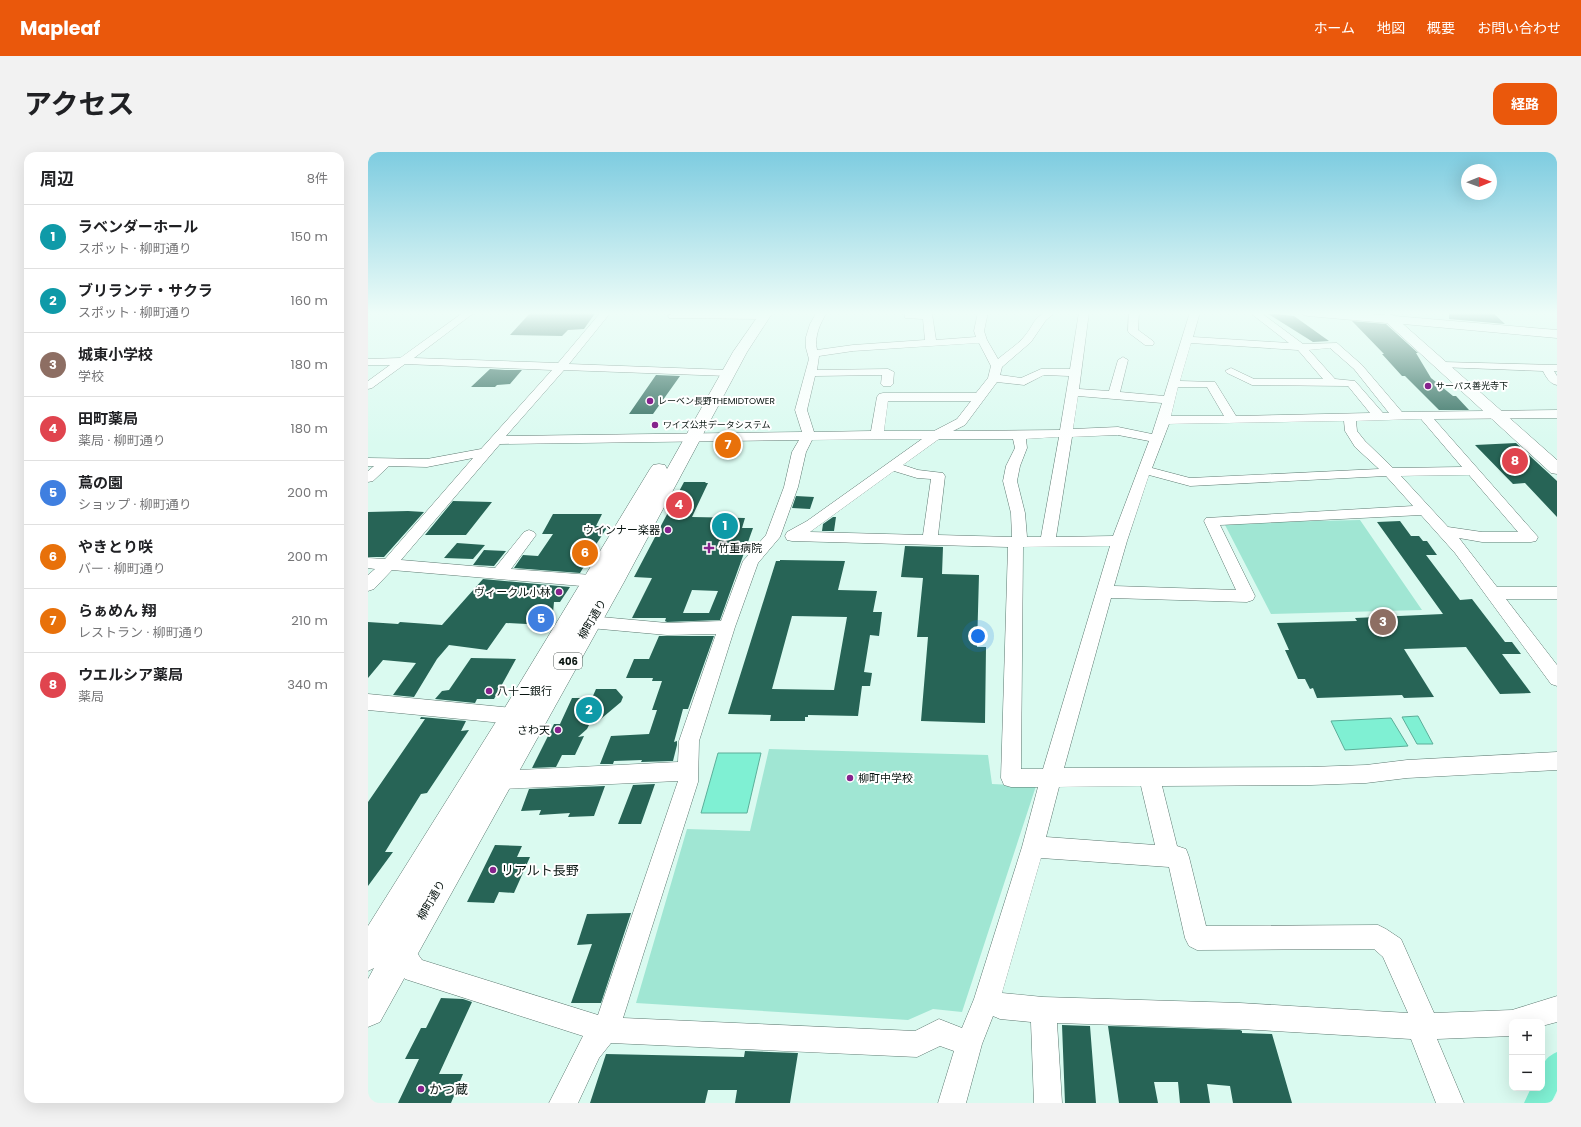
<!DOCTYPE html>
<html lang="ja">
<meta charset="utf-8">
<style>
body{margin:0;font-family:Poppins,"Noto Sans JP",sans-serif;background:#f2f2f2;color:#202124}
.controls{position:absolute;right:12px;bottom:12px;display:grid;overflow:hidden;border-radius:8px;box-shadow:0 4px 16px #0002}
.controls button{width:36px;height:36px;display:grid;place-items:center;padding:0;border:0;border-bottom:1px solid #e0e0e0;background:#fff;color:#202124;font:20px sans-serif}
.compass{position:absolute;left:1093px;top:12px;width:36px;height:36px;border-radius:50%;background:#fff;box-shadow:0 4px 16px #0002;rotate:89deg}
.you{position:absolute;left:610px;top:484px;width:14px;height:14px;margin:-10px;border:3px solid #fff;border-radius:50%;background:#1a73e8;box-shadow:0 0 0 6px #1a73e833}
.badge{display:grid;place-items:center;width:26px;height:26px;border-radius:50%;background:#ea580c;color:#fff;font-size:13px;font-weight:700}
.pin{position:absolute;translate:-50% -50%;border:2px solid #fff;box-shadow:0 1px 4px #0006}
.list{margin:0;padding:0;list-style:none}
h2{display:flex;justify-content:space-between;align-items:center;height:52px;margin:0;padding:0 16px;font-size:17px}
h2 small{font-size:13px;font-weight:400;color:#757577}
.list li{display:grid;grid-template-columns:26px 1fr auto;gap:12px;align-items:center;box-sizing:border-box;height:64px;padding:0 16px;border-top:1px solid #e0e0e0}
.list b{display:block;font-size:15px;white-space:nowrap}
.list p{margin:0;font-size:13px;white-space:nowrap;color:#757577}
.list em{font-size:13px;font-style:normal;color:#757577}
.map{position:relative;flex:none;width:1189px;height:951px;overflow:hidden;border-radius:12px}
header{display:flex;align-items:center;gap:24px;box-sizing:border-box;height:56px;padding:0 20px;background:#ea580c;color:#fff}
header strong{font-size:19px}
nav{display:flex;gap:22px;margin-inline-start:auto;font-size:14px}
.intro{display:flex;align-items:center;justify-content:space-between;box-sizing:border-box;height:96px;padding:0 24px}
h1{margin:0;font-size:28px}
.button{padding:10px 18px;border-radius:12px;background:#ea580c;color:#fff;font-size:14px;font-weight:700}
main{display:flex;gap:24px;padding:0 24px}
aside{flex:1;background:#fff;border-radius:12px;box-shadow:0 4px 16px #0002}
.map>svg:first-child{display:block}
</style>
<header>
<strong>Mapleaf</strong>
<nav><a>ホーム</a><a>地図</a><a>概要</a><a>お問い合わせ</a></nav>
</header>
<div class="intro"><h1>アクセス</h1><a class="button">経路</a></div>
<main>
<aside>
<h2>周辺<small>8件</small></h2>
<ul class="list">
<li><span class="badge" style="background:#0f9aa8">1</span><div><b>ラベンダーホール</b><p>スポット · 柳町通り</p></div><em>150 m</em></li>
<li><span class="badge" style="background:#0f9aa8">2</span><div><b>ブリランテ・サクラ</b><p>スポット · 柳町通り</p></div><em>160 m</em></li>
<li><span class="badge" style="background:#8d6e63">3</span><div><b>城東小学校</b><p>学校</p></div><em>180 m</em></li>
<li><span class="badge" style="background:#e0444e">4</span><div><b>田町薬局</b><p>薬局 · 柳町通り</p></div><em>180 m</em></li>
<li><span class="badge" style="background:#3f7fe0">5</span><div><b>蔦の園</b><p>ショップ · 柳町通り</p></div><em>200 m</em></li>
<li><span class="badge" style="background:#e8710a">6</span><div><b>やきとり咲</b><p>バー · 柳町通り</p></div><em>200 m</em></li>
<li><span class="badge" style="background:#e8710a">7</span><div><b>らぁめん 翔</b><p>レストラン · 柳町通り</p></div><em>210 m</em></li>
<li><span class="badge" style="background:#e0444e">8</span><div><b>ウエルシア薬局</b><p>薬局</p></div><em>340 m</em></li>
</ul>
</aside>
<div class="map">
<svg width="1189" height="951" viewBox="0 0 1189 951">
<rect width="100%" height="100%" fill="#dafaf0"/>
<path fill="#a0e6d3" d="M992 368 1054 458 903 462 856 371Z
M401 597 620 603 624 632 668 634 594 860 565 857 540 868 268 851 319 677 382 679Z"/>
<path fill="#7ff0d3" stroke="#5cae99" d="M1050 564 1065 592H1049L1034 565Z
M1023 566 1040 594 977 598 963 569Z
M350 601H393L379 661H333Z"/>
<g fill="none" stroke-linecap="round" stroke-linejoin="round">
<path fill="#7ff0d3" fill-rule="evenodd" d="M1189 900V939L1183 951H1156L1163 936H1174C1174 919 1171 908 1189 900Z"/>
</g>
<path fill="#276456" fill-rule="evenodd" d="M163 160H228L216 177 200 178 194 184 142 183Z
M1081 160H1124L1137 172 1081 167Z
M899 161 926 164 961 189 945 190Z
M984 169 1018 172 1050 201H1048L1063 226 1085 244H1088L1101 258H1071L1037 224H1034L1014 202H1016Z
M122 217 137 218H154L142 232 129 233 127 235H103Z
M288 223 312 224 285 262H261Z
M1148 291 1189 329V365L1157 331 1145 332 1107 293Z
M316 330H338L337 331H340L324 365 377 366 374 376H385L352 468 299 470 297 469 298 466H264L284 426 266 425ZM324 438 350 439 341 461H315Z
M428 344 446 345 442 357 424 356Z
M85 349 124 350 98 383H57Z
M40 359 56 360 16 405H0V360Z
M185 362H234L228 374H240L218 408H220L212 421 146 416 155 403 170 404 185 382H174Z
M465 365H468L466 379H454L455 372Z
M1032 369 1043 384H1051L1055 389H1059L1069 403H1058L1092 448 1104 447 1137 490H1144L1153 502H1134L1163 541 1132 542 1098 495 1036 497 1066 545 1036 546 1034 543 949 546 945 536 942 537 937 527H930L917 498H921L909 471 989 469 987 466 1075 462 1009 370Z
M89 391 117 393 105 407 76 406Z
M537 394 575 395 574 422 611 423 609 495H618L617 571 553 569 560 485H549L555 426 533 425Z
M116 398 138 399 126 414 105 413Z
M412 408 477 409 470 438 509 439 505 460H514L511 484 502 483 496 520 504 521 502 534H494L490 564 440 563V565H437V569H402L403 563 360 562 408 409H412ZM424 464 479 465 466 538 404 537Z
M115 427 202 435 192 450H186L185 461 177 473 138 471 119 498 81 493 69 507 46 545 25 543 48 511 15 508 0 526V470L30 472 32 470 74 473Z
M291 484H346L320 557H315L306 590 309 589V593L305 609 273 610 274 608 246 609 245 612H232L243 584 281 582 289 558H284L294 529H284L285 526H258L266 507H281Z
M103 506 148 507 126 547H109L107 551 67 547 74 539 81 538Z
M228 537H248L255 545 253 550 228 571H222L219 577 210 585 216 584 207 603H194L188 615 164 616 186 572H192L204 546H224Z
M53 565 98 569 93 579 101 578 59 641 53 642 17 700H25L0 734V650L57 567H52Z
M287 632 273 672H250L265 633Z
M237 634 226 664 200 665 202 661 171 663 173 658 153 659 161 637Z
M127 693 154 694 149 705H162L146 741 131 740 126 751 99 750Z
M263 761 233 851H203L224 792 209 793 219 762Z
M73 846 95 847 104 850 71 922H95L83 951H30L51 907H37L53 876H58Z
M694 873 722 874 728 951H697Z
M740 874 872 878 874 879V881L904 882 924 951H865L862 934 839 932 842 951H812L810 930H786L790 951H751Z
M377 899 430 901 422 951H367L369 938H340L337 951H222L238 902 376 905Z"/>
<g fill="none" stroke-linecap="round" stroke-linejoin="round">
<defs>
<path id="minor" d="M96 160H107L46 206 190 211 233 160H243L201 212 360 218 364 219 366 221 364 223 360 224 196 218 138 284 434 280 427 258 441 207 438 196V185L442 172 449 160H459C452 172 446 184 449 198L485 193 557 188 555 167 537 166 536 160 564 162 568 188 608 185 606 179 610 160H620L616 179 619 188 630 207C638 200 648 194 655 186 668 172 665 160 688 160L678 168 663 190 634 215 632 223 653 226 673 217H702L711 160H721L711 237 741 239 750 208 755 205 760 208 752 240 796 244 822 160H832L825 185 921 191 881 160H892L935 192 969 191 994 213 1034 260 1189 258V266L1066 267 1170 385 1168 389 1163 390H1114L1091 386 1129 435H1189V447H1138L1189 513V534L1183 532 1087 401 1053 363 852 373 887 444 885 448 879 450 743 446 696 616 943 615 998 613 1039 608 1189 600V618L1039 626 998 631 943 633 794 634 809 694 818 697 821 705 838 774 1010 773 1018 777 1033 787 1066 861 1144 858 1189 844V870L1174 874V870H1144V884L1069 887 1096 951H1068L1043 887 872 877 689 871 694 951H666L663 870 632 867 625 864 614 892 598 951H570L586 899 572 894 549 905 243 891 231 906 210 951H181L215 884 37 827 24 809 21 800 24 791 33 788 42 791 54 808 230 863 310 629 132 637 125 635 122 628 125 621 132 619 310 610 311 589 348 482 299 483 211 475 205 473 203 469 205 465 211 463 299 471 353 469 375 409 398 383 416 335 424 300 431 288 132 292 33 408 127 416 156 380 161 378 166 380 168 383 143 417 237 424 243 426 245 430 243 434 237 436 24 418 6 437 0 439V423L7 417 0 416V406L17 407 105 306 59 315 21 314 5 329 0 330V319L6 314H0V306L59 307 113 297 184 218 37 212 4 236 0 237V229L22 213H0V207L32 206ZM611 191 623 214 620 226 608 241H515L511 242 509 245 503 279 446 280 439 258 447 224 514 223 513 232 515 234H523L525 232 526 220 520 217 449 218 451 204 485 199ZM823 191 930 198 955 227H886L863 216 857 219 859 221 884 233 980 234 1002 261 868 264 847 230 812 229ZM962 196 986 217 1021 261H1015L987 229 967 227 941 198ZM676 223 701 224 692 278 585 279 597 273 629 230 656 233ZM810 235H839L856 264H803ZM710 244 794 251 784 282 750 275 705 277ZM520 249H603L589 267 566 279H516ZM1053 267 1094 315 1025 316 997 289 989 279 988 269ZM976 269 977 279 987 295 1011 317 822 326 784 316 801 272ZM750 283 781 289 745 384 688 385 704 285ZM691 285 673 385H659L657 361 649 329 652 314 659 296 658 287ZM554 287 439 369 419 380 417 384 419 388 424 389 640 395 633 626 636 633 643 635H670L654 695 606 847 594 876 571 867 547 879 255 866 330 630 331 589 367 475 390 411 412 385 430 335 438 300 444 288ZM571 287H645L647 296 638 314 635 329 643 361 644 385 570 383 577 324 575 321 550 318 535 313ZM526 319 549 326 563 327 555 383 442 380ZM781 323 822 334 1018 324 1045 354 838 366 836 369 868 438 746 434 759 389ZM1101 323 1150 380H1114L1080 375 1033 324ZM742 394 675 617H653L655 395ZM773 634 787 693 678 685 691 635ZM673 706 801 715 817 786 821 794 829 798 1006 797 1015 805 1040 861 872 851 675 845 634 841Z
M761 160H771L770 178 785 189 786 191 785 193H777L761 181 760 179Z
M305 161H396L401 164 396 167 301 166 300 164Z
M1075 210 1189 213V219H1186L1189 224V233C1182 232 1178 225 1175 219L1071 215 1069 213Z
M0 542 155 557 162 559 165 565 162 571 155 573 0 558Z"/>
<path id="tertiary" d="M934 160H979L1015 163 1020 161 1026 164 1189 178V186L1035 172 1189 308V322L1183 321 1019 171 940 164 936 163Z"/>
<path id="trunk" d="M393 160H405L379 200 256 430 12 870 0 875V827L6 816 0 819V774L136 557 282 317 285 313 291 312 297 313 299 317 365 200Z"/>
</defs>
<use href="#minor" stroke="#5d7971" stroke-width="1"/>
<use href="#tertiary" stroke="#5d7971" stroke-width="1"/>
<use href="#trunk" stroke="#5d7971" stroke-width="1"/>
<use href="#minor" fill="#fff" fill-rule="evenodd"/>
<use href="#tertiary" fill="#fff" fill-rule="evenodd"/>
<use href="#trunk" fill="#fff" fill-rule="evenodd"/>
</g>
<linearGradient id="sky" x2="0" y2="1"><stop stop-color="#7ecce0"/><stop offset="0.55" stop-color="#eefdf8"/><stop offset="1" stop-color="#eefdf8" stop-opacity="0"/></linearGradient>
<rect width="1189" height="293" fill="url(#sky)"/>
<g fill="#86238d" stroke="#fff" stroke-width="1.5">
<circle cx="1060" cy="234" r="4"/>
<circle cx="282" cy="249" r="4"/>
<circle cx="287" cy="273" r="4"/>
<circle cx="300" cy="378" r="4"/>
<path d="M339 390h4v4h4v4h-4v4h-4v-4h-4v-4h4z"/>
<circle cx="191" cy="440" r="4"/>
<circle cx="121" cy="539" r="4"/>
<circle cx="190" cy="578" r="4"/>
<circle cx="482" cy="626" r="4"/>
<circle cx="125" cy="718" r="4"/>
<circle cx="53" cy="937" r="4"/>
</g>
<g text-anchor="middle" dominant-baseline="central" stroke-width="4" stroke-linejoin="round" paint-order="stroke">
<g font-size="9" fill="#091511" stroke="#fff" text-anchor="start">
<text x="1068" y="234">サーパス善光寺下</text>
<text x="290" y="249">レーベン長野THEMIDTOWER</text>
<text x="295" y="273">ワイズ公共データシステム</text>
</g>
<rect fill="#fff" stroke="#535b58" stroke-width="1" x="186" y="501" width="28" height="16" rx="3"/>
<g font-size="10" font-weight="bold" fill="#091511">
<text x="200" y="509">406</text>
</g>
<g font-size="11" fill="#091511" stroke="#fff" text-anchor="end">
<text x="292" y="378">ウインナー楽器</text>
<text x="350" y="396" text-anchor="start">竹重病院</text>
<text x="183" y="440">ヴィークル小林</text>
<text x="129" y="539" text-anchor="start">八十二銀行</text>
<text x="182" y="578">さわ天</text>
<text x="490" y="626" text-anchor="start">柳町中学校</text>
</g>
<g font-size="11" fill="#091511" stroke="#fff">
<text transform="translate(224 467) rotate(-60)">柳町通り</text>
<text transform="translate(63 748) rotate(-60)">柳町通り</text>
</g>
<g font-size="13" fill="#091511" stroke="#fff" text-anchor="start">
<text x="133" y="718">リアルト長野</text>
<text x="61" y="937">かつ蔵</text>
</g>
</g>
</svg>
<div class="controls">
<button>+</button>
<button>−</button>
</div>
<svg class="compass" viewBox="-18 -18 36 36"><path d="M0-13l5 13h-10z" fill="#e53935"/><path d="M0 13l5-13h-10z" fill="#757577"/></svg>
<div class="you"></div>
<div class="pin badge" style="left:357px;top:374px;background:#0f9aa8">1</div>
<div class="pin badge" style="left:221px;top:558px;background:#0f9aa8">2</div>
<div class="pin badge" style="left:1015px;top:470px;background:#8d6e63">3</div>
<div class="pin badge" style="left:311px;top:353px;background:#e0444e">4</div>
<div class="pin badge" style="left:173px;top:467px;background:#3f7fe0">5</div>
<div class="pin badge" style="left:217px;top:401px;background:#e8710a">6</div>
<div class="pin badge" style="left:360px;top:293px;background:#e8710a">7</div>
<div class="pin badge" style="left:1147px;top:309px;background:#e0444e">8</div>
</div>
</main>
